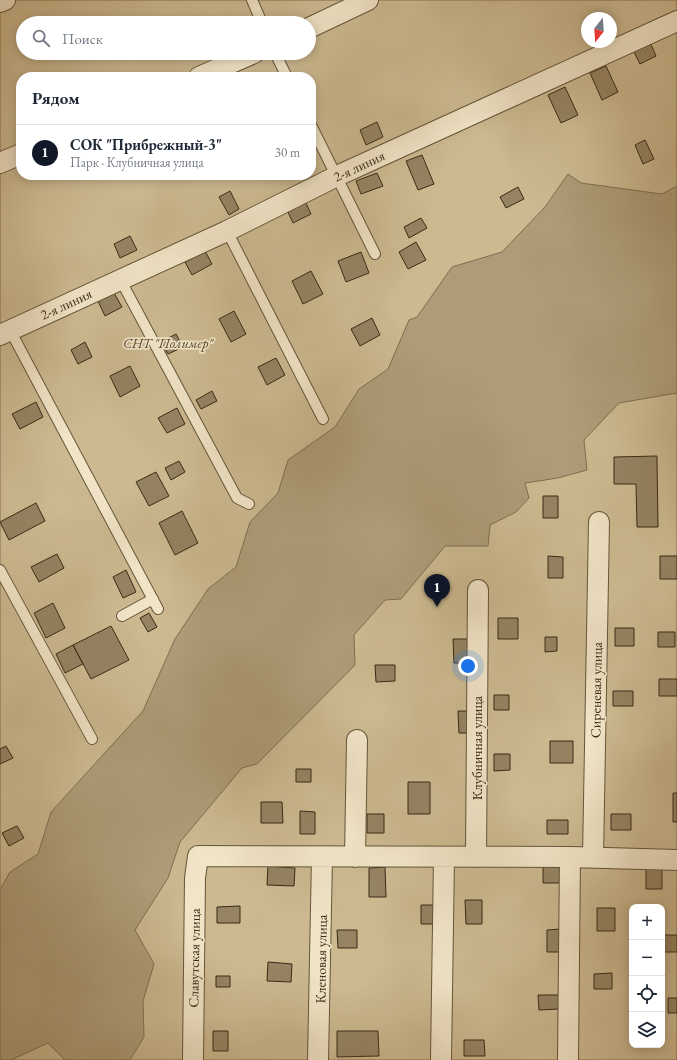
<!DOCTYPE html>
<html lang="ru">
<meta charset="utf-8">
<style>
body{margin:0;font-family:"EB Garamond",serif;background:#f6f6f7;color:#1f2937}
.controls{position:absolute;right:12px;bottom:12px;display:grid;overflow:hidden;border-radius:8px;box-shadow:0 2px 10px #0003}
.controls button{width:36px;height:36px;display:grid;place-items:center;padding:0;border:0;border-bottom:1px solid #e0e1e3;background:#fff;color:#1f2937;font:20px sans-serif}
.compass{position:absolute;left:581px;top:12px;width:36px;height:36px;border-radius:50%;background:#fff;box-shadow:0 2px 10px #0003;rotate:197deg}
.you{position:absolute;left:468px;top:666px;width:14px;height:14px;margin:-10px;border:3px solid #fff;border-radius:50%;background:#1a73e8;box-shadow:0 0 0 6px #1a73e833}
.badge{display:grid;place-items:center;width:26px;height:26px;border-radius:50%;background:#111827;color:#fff;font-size:13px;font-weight:700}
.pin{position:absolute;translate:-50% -33px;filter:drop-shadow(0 1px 2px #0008)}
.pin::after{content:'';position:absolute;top:21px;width:14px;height:12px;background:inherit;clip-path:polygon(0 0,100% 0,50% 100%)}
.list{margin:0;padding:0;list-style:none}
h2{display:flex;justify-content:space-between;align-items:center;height:52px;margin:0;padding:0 16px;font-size:17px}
h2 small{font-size:13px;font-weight:400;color:#747a83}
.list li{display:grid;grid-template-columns:26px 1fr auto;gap:12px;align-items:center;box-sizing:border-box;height:56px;padding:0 16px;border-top:1px solid #e0e1e3}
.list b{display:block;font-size:15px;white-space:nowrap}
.list p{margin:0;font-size:13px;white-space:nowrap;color:#747a83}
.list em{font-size:13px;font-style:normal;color:#747a83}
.icon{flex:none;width:22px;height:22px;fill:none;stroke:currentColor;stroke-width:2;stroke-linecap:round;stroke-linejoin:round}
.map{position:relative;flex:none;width:677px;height:1060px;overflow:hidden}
.search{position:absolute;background:#fff;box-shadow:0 2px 10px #0003;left:16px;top:16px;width:300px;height:44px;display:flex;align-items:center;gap:10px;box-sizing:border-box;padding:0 14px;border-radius:22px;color:#747a83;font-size:15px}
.panel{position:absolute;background:#fff;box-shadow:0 2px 10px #0003;left:16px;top:72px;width:300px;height:108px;border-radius:16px}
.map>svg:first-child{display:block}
</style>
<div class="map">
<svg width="677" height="1060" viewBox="0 0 677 1060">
<rect width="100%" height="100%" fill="#ead6a9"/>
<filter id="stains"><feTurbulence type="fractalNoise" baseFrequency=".005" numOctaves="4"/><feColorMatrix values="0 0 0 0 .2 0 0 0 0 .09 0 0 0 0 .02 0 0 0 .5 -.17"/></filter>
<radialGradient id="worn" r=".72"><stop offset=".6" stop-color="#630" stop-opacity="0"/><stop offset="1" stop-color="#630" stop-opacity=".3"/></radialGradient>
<path fill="#ccb990" stroke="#827253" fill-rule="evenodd" d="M0 0H677V1060H0ZM587 18H611V42H587ZM23 23H309V53H23ZM21 77H311V175H21ZM632 907H662V1045H632Z"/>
<path fill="#ad9c77" stroke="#7e6e50" d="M568 174 581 183 662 194 677 186V393L619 403 584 440 587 470 558 478 525 483 529 498 516 512 490 525 488 546H445L401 599 385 600 354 635 355 665 257 764 242 768 180 842 168 878 135 930 154 964 143 1001 144 1037 130 1060H65L48 1043 11 1060H0V890L10 872 38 854 51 812 143 711 175 639 208 589 236 567 250 522 278 493 288 460 335 427 359 389 388 369 409 320 417 317 452 267 502 252 545 207Z"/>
<path fill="#958362" stroke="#382a16" d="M650 42 656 56 640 64 633 50Z
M606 66 618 92 602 100 590 73Z
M565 87 578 115 561 123 548 95Z
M377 122 383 137 366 145 360 130Z
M645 140 654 159 643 164 635 145Z
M422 155 434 184 418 190 406 161Z
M377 173 383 186 361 194 356 181Z
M518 187 524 199 506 208 500 197Z
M230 191 239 209 229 215 219 197Z
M305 201 311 214 293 223 287 210Z
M421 218 427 228 409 238 404 227Z
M130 236 137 250 120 258 114 244Z
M416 242 426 260 408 269 399 252Z
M205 251 212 264 192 275 185 262Z
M361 252 369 273 346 282 338 261Z
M311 271 323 294 303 304 292 281Z
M114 293 122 307 105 316 98 301Z
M234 311 246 334 231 342 219 319Z
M372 318 380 335 360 346 351 329Z
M176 334 183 347 168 354 161 342Z
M85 342 92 357 78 364 71 350Z
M276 358 285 375 267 385 258 367Z
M130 366 140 386 120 397 110 376Z
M212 391 217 401 201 409 196 400Z
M36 402 43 417 20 429 12 414Z
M177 408 185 424 167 433 158 418Z
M657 456 658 527H637L636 484H614V457Z
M179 461 185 472 171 480 165 468Z
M156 472 169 496 149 506 136 482Z
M543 496H558V518H543Z
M36 503 45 521 9 540 0 522Z
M182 511 198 543 175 555 159 523Z
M57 554 64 568 39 582 31 567Z
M548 556 563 557V578H548Z
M660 556H677V579H660Z
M126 570 136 592 123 598 113 577Z
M53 603 65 628 46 638 34 613Z
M149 613 157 627 148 632 140 618Z
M498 618H518V639H498Z
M111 626 129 660 91 679 73 645Z
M615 628H634V646H615Z
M658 632H675V647H658Z
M545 637H557V651L545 652Z
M453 639H470V663H454Z
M73 645 83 664 65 673 56 654Z
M375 665H395V681L376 682Z
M659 679H677V696H659Z
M613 691H633V706H613Z
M494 695H509V710H494Z
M458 711H469V733H459Z
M550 741H573V763H550Z
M6 746 13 758 0 764V749Z
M494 754H510V770L494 771Z
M296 769H311V782H296Z
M408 782H430V814H408Z
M673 793H677V822H673Z
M261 802H282L283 823H261Z
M300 811 315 812V834H300Z
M367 814H384V833H367Z
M611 814H631V830H611Z
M547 820H568V834H547Z
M17 826 24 838 9 846 2 833Z
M268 866 295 868 294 886 267 885Z
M385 867 386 897H369V868Z
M543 867H560V883H543Z
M646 867H662V889H646Z
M465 900H482V924H466Z
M421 905H434V924H421Z
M240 906V923H217V907Z
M597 908H615V931H597Z
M561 929V952H547V930Z
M337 930H357V948H338Z
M664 935H677V952H664Z
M268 962 292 964 291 982 267 981Z
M612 973V989H594V974Z
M216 976H230V987H216Z
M538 995H559V1009L539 1010Z
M668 998H677V1013H668Z
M213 1031H228V1051H213Z
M337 1031H378L379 1056 337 1057Z
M464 1040H484L485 1056H464Z"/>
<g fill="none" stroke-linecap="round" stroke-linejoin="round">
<defs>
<path id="service" d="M252 0 262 23
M275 53 287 77
M311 125 375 254
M227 231 323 419
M120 279 237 498 249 504
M10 330 158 609
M0 570 92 739
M122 616 153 599"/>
<path id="minor" d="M0 2 5 0
M309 28 368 0
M199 77 254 53
M0 163 21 154
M0 335 227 231 337 176 677 21
M355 857 357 740
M476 857 478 590
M593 858 599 522
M193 1060 195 878 198 856 570 857 677 860
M318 1060 322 857
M441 1060 444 857
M568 1060 570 857"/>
</defs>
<use href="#service" stroke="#64553b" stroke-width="12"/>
<use href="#minor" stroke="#64553b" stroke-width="22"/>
<use href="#service" stroke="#f1e4c7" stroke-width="10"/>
<use href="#minor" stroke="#f1e4c7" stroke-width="20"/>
</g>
<g text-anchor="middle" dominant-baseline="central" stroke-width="3.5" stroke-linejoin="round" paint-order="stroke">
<g font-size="14" fill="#382a16" stroke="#f1e4c7">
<text transform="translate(359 166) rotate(-25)">2-я линия</text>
<text transform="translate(66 304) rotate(-25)">2-я линия</text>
<text transform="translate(596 690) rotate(-89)">Сиреневая улица</text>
<text transform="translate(477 748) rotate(-90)">Клубничная улица</text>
<text transform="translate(194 958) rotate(-89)">Славутская улица</text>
<text transform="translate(321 959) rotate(-89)">Кленовая улица</text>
</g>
<g font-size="14" font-style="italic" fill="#56472e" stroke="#f1e4c7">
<text x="168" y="343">СНТ "Полимер"</text>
</g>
</g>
<rect width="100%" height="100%" filter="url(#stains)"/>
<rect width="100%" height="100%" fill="url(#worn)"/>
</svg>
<div class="controls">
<button>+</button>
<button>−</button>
<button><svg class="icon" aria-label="locate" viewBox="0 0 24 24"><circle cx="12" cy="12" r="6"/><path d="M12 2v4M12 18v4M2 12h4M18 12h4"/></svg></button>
<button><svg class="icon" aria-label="layers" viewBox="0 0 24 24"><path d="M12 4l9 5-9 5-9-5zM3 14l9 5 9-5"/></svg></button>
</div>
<svg class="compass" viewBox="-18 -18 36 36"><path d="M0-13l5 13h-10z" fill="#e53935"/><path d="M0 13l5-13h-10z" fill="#747a83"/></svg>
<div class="you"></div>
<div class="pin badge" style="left:437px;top:607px">1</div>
<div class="search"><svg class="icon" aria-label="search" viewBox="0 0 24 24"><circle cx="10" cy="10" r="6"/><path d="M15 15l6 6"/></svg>Поиск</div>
<section class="panel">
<h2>Рядом<small></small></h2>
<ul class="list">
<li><span class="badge">1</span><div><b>СОК &quot;Прибрежный-3&quot;</b><p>Парк · Клубничная улица</p></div><em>30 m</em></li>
</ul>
</section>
</div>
